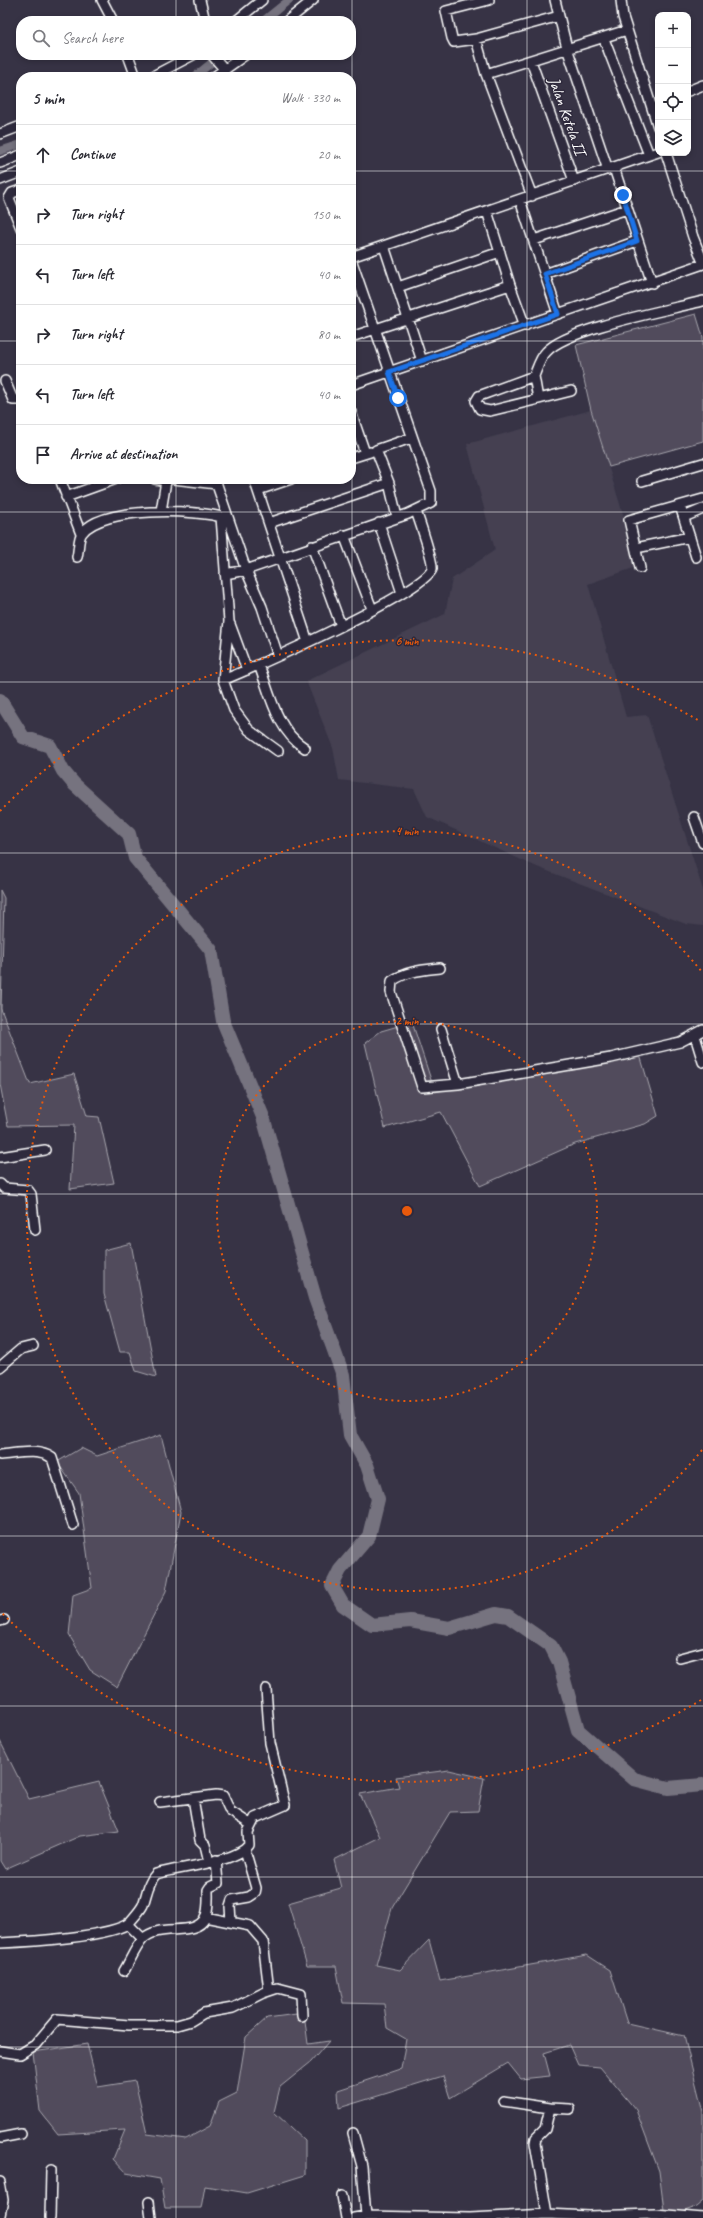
<!DOCTYPE html>
<meta charset="utf-8">
<style>
body{margin:0;font-family:Caveat,sans-serif;background:#f2f2f3;color:#2b2b33}
.controls{position:absolute;right:12px;top:12px;display:grid;overflow:hidden;border-radius:8px;box-shadow:0 2px 6px #0003}
.controls button{width:36px;height:36px;display:grid;place-items:center;padding:0;border:0;border-bottom:1px solid #e1e1e2;background:#fff;color:#2b2b33;font:20px sans-serif}
.stop{position:absolute;width:12px;height:12px;margin:-9px;border:3px solid #1a73e8;border-radius:50%;background:#fff}
.stop.end{background:#1a73e8;border-color:#fff;box-shadow:0 1px 4px #0008}
.list{margin:0;padding:0;list-style:none}
h2{display:flex;justify-content:space-between;align-items:center;height:52px;margin:0;padding:0 16px;font-size:17px}
h2 small{font-size:13px;font-weight:400;color:#7c7c81}
.list li{display:grid;grid-template-columns:26px 1fr auto;gap:12px;align-items:center;box-sizing:border-box;height:60px;padding:0 16px;border-top:1px solid #e1e1e2}
.list b{display:block;font-size:15px;white-space:nowrap}
.list em{font-size:13px;font-style:normal;color:#7c7c81}
.icon{flex:none;width:22px;height:22px;fill:none;stroke:currentColor;stroke-width:2;stroke-linecap:round;stroke-linejoin:round}
.map{position:relative;flex:none;width:703px;height:2218px;overflow:hidden}
.search{position:absolute;background:#fff;box-shadow:0 2px 6px #0003;left:16px;top:16px;width:340px;height:44px;display:flex;align-items:center;gap:10px;box-sizing:border-box;padding:0 14px;border-radius:16px;color:#7c7c81;font-size:15px}
.panel{position:absolute;background:#fff;box-shadow:0 2px 6px #0003;left:16px;top:72px;width:340px;height:412px;border-radius:16px}
.map>svg:first-child{display:block}
</style>
<div class="map">
<svg width="703" height="2218" viewBox="0 0 703 2218">
<rect width="100%" height="100%" fill="#373345"/>
<filter id="ink" filterUnits="userSpaceOnUse"><feTurbulence type="fractalNoise" baseFrequency=".025" numOctaves="2"/><feDisplacementMap in="SourceGraphic" scale="8" xChannelSelector="R" yChannelSelector="G"/><feConvolveMatrix kernelMatrix="1 2 1 2 8 2 1 2 1" color-interpolation-filters="sRGB"/></filter>
<g filter="url(#ink)">
<path fill="#444051" d="M591 410 639 566 588 584 626 717 647 715 703 890V926L686 924 537 867 427 817 414 789 339 780 333 748 306 681 445 614 452 579 495 550 467 444Z"/>
<path fill="#514c5c" stroke="#a8a6ae" d="M696 314 703 337V441L609 467 591 410 576 345Z
M0 890 4 898 1 1009 30 1084 74 1074 87 1116 99 1117 114 1183 70 1189 74 1125 8 1126 0 1084Z
M412 1022 435 1092 538 1066 638 1048 658 1116 645 1124 575 1144 480 1186 441 1112 385 1128 365 1043 381 1031Z
M131 1243 156 1377 136 1371 130 1352H120L104 1294V1250Z
M161 1435 181 1512 166 1591 117 1687 90 1670 69 1635 73 1595 92 1588 79 1493 57 1462 81 1448 97 1456Z
M0 1741 29 1799 99 1782 119 1831 80 1836 5 1869 0 1861Z
M449 1770 484 1778 478 1811 450 1812 392 1908 376 1965 400 1970 429 1940 440 1981 587 1955 610 1970 627 2023 684 2036 703 2112V2201L696 2207 665 2218 659 2171 636 2110 600 2067 578 2065 569 2045 544 2053 550 2076 521 2079 508 2063 450 2098 443 2076 339 2108 338 2090 401 2069 406 2039 387 2028 384 2004 343 2003 336 1966H307L288 1903 341 1888 334 1860 380 1837 360 1794 399 1787 396 1777Z
M304 2013 308 2044 329 2041 311 2062 280 2087 274 2112 305 2141V2175L247 2193 205 2186 201 2208H165L160 2179 126 2173 113 2159 125 2130 58 2134 40 2111 33 2052 87 2044 98 2087 135 2081 147 2134 186 2139 210 2126 219 2102 237 2093 246 2037 267 2018Z"/>
<g fill="none" stroke-linecap="round" stroke-linejoin="round">
<path stroke="#76737f" stroke-width="8" d="M263 21 289 0
M194 77 221 55
M0 151 21 144"/>
<path stroke="#76737f" stroke-width="14" d="M0 700 23 737 50 746 63 771 74 784 129 834 135 858 211 950 223 1021 263 1117 315 1298 343 1375 350 1435 367 1465 378 1499 369 1536 340 1570 332 1586 343 1605 372 1625 410 1621 449 1628 496 1614 508 1616 551 1646 559 1662 578 1730 634 1779 668 1788 703 1785"/>
<defs>
<path id="minor" d="M102 0 113 21
M200 0 205 21
M489 0 446 11 452 38 454 42 476 39 559 16
M555 0 567 48 608 170
M621 0 623 17 658 127
M236 21 262 0
M287 21 313 0
M476 39 486 74 532 196
M604 39 649 155
M128 55 136 77
M212 55 225 70
M531 61 574 181
M486 74 627 30
M151 77 193 55
M214 77 245 55
M688 91 703 85
M0 134 21 126
M666 153 693 237 703 262
M0 163 21 155
M614 168 652 283
M0 180 21 172
M21 190 12 193 9 198 21 228
M520 200 558 314
M487 211 510 285
M534 240 627 209
M384 246 422 361
M351 257 658 152
M545 274 637 241
M398 287 500 252
M351 337 510 285 525 326
M534 376 538 399
M5 381 13 400H21
M351 385 703 264
M571 391 490 411 480 409 476 401 479 396 534 376C537 369 540 358 546 352 567 328 669 310 703 301
M351 412 365 453
M351 458 370 452
M60 479 81 534
M155 479 166 481
M173 479 217 484
M215 479 246 570 262 607 278 656
M254 479 308 642
M642 481 703 463
M258 490 291 479
M66 497 116 479
M680 506 696 557
M161 511 166 481 170 479
M221 517 229 621 223 680 234 710 249 730 278 751
M397 517 389 483 376 450 411 438
M684 517 703 509
M269 523 389 483
M379 523 402 593
M344 535 372 609
M312 546 341 626
M636 548 690 537
M77 557C79 550 78 538 82 533 102 506 196 509 225 518
M640 568 629 520 703 499
M225 574 246 570 408 514 431 503V491L351 259
M230 624 247 670
M259 665C270 694 277 731 305 748
M223 680C253 668 425 592 432 569 434 562 419 520 416 511
M694 817 703 843
M440 968C423 970 406 971 392 981L391 992 422 1087 458 1084
M441 1029 458 1084 611 1058 680 1042 703 1030
M695 1036 703 1062
M0 1157 45 1150
M0 1184 4 1188 28 1190 31 1194 35 1230
M0 1367 21 1349 33 1346
M0 1455C16 1454 38 1448 52 1458L73 1525
M0 1621 4 1620
M680 1658 703 1652
M193 1798 200 1840 205 1845 209 1862
M160 1802 216 1795 223 1796 230 1811 250 1824
M205 1917 250 1926 263 1941 269 1991
M231 1922 230 1906 232 1900 249 1897 255 1893 256 1888 245 1850
M128 1924 143 1939
M0 1943C24 1942 115 1937 130 1922 134 1917 140 1911 143 1905 147 1894 148 1882 156 1874 179 1867 235 1863 249 1845L248 1832 255 1818 285 1805 270 1743 266 1689
M124 1971C129 1963 136 1946 143 1939 159 1922 195 1938 205 1918 209 1910 208 1899 208 1890L210 1887 218 1883 216 1860
M0 2051 20 2054 35 2045 57 2019 129 2025H177L191 2021 204 2013 233 2008 263 1993 278 1988 301 1994 302 2016
M503 2101 550 2108
M353 2133 362 2166 366 2216
M0 2138 21 2134
M0 2182 3 2200 0 2215
M342 2196 346 2218
M149 2202 151 2218
M547 2214 535 2143 536 2138 545 2129 550 2108 570 2109
M50 2218 51 2170
M354 2218 366 2216 470 2218 547 2214 589 2216 655 2214 703 2218"/>
</defs>
<use href="#minor" stroke="#fff" stroke-width="12"/>
<use href="#minor" stroke="#2f2a3d" stroke-width="9"/>
</g>
</g>
<g fill="none" stroke-linecap="round" stroke-linejoin="round" filter="url(#ink)">
<path stroke="#1a73e8" stroke-width="5" d="M398 398 389 372 558 314 545 274 637 241 623 195"/>
</g>
<path fill="none" stroke="#fff" stroke-width="1" stroke-opacity="0.55" d="M176 0V21M352 0V2218M527 0V2218M176 55V77M0 171H21M351 171H703M0 341H21M351 341H703M176 479V2218M0 512H703M0 682H703M0 853H703M0 1024H703M0 1194H703M0 1365H703M0 1536H703M0 1706H703M0 1877H703M0 2047H703"/>
<g fill="none" stroke="#e8590c" stroke-width="2" stroke-dasharray="2 4">
<circle cx="407" cy="1211" r="190"/>
<path d="M702 1450A380 380 0 1 1 702 972"/>
<path d="M701 1700A570 570 0 0 1 0 1611M0 811A570 570 0 0 1 701 722"/>
</g>
<g text-anchor="middle" dominant-baseline="central" stroke-width="3" stroke-linejoin="round" paint-order="stroke">
<g font-size="16" fill="#fff" stroke="#2f2a3d">
<text transform="translate(567 116) rotate(70)">Jalan Ketela II</text>
</g>
</g>
<circle cx="407" cy="1211" r="6" fill="#e8590c" stroke="#2f2a3d" stroke-width="2"/>
<g font-size="12" text-anchor="middle" font-weight="bold" fill="#e8590c" stroke="#2f2a3d" stroke-width="3" stroke-linejoin="round" paint-order="stroke">
<text x="407" y="645">6 min</text>
<text x="407" y="835">4 min</text>
<text x="407" y="1025">2 min</text>
</g>
</svg>
<div class="controls">
<button>+</button>
<button>−</button>
<button><svg class="icon" aria-label="locate" viewBox="0 0 24 24"><circle cx="12" cy="12" r="6"/><path d="M12 2v4M12 18v4M2 12h4M18 12h4"/></svg></button>
<button><svg class="icon" aria-label="layers" viewBox="0 0 24 24"><path d="M12 4l9 5-9 5-9-5zM3 14l9 5 9-5"/></svg></button>
</div>
<div class="stop" style="left:398px;top:398px"></div>
<div class="stop end" style="left:623px;top:195px"></div>
<div class="search"><svg class="icon" aria-label="search" viewBox="0 0 24 24"><circle cx="10" cy="10" r="6"/><path d="M15 15l6 6"/></svg>Search here</div>
<section class="panel">
<h2>5 min<small>Walk · 330 m</small></h2>
<ul class="list">
<li><svg class="icon" aria-label="ahead" viewBox="0 0 24 24"><path d="M12 20V5M6 11l6-6 6 6"/></svg><div><b>Continue</b></div><em>20 m</em></li>
<li><svg class="icon" aria-label="right" viewBox="0 0 24 24"><path d="M7 20v-9h11M14 6l5 5-5 5"/></svg><div><b>Turn right</b></div><em>150 m</em></li>
<li><svg class="icon" aria-label="left" viewBox="0 0 24 24"><path d="M17 20v-9H6M10 6l-5 5 5 5"/></svg><div><b>Turn left</b></div><em>40 m</em></li>
<li><svg class="icon" aria-label="right" viewBox="0 0 24 24"><path d="M7 20v-9h11M14 6l5 5-5 5"/></svg><div><b>Turn right</b></div><em>80 m</em></li>
<li><svg class="icon" aria-label="left" viewBox="0 0 24 24"><path d="M17 20v-9H6M10 6l-5 5 5 5"/></svg><div><b>Turn left</b></div><em>40 m</em></li>
<li><svg class="icon" aria-label="arrive" viewBox="0 0 24 24"><path d="M6 21V4h12l-3 4 3 4H6"/></svg><div><b>Arrive at destination</b></div></li>
</ul>
</section>
</div>
